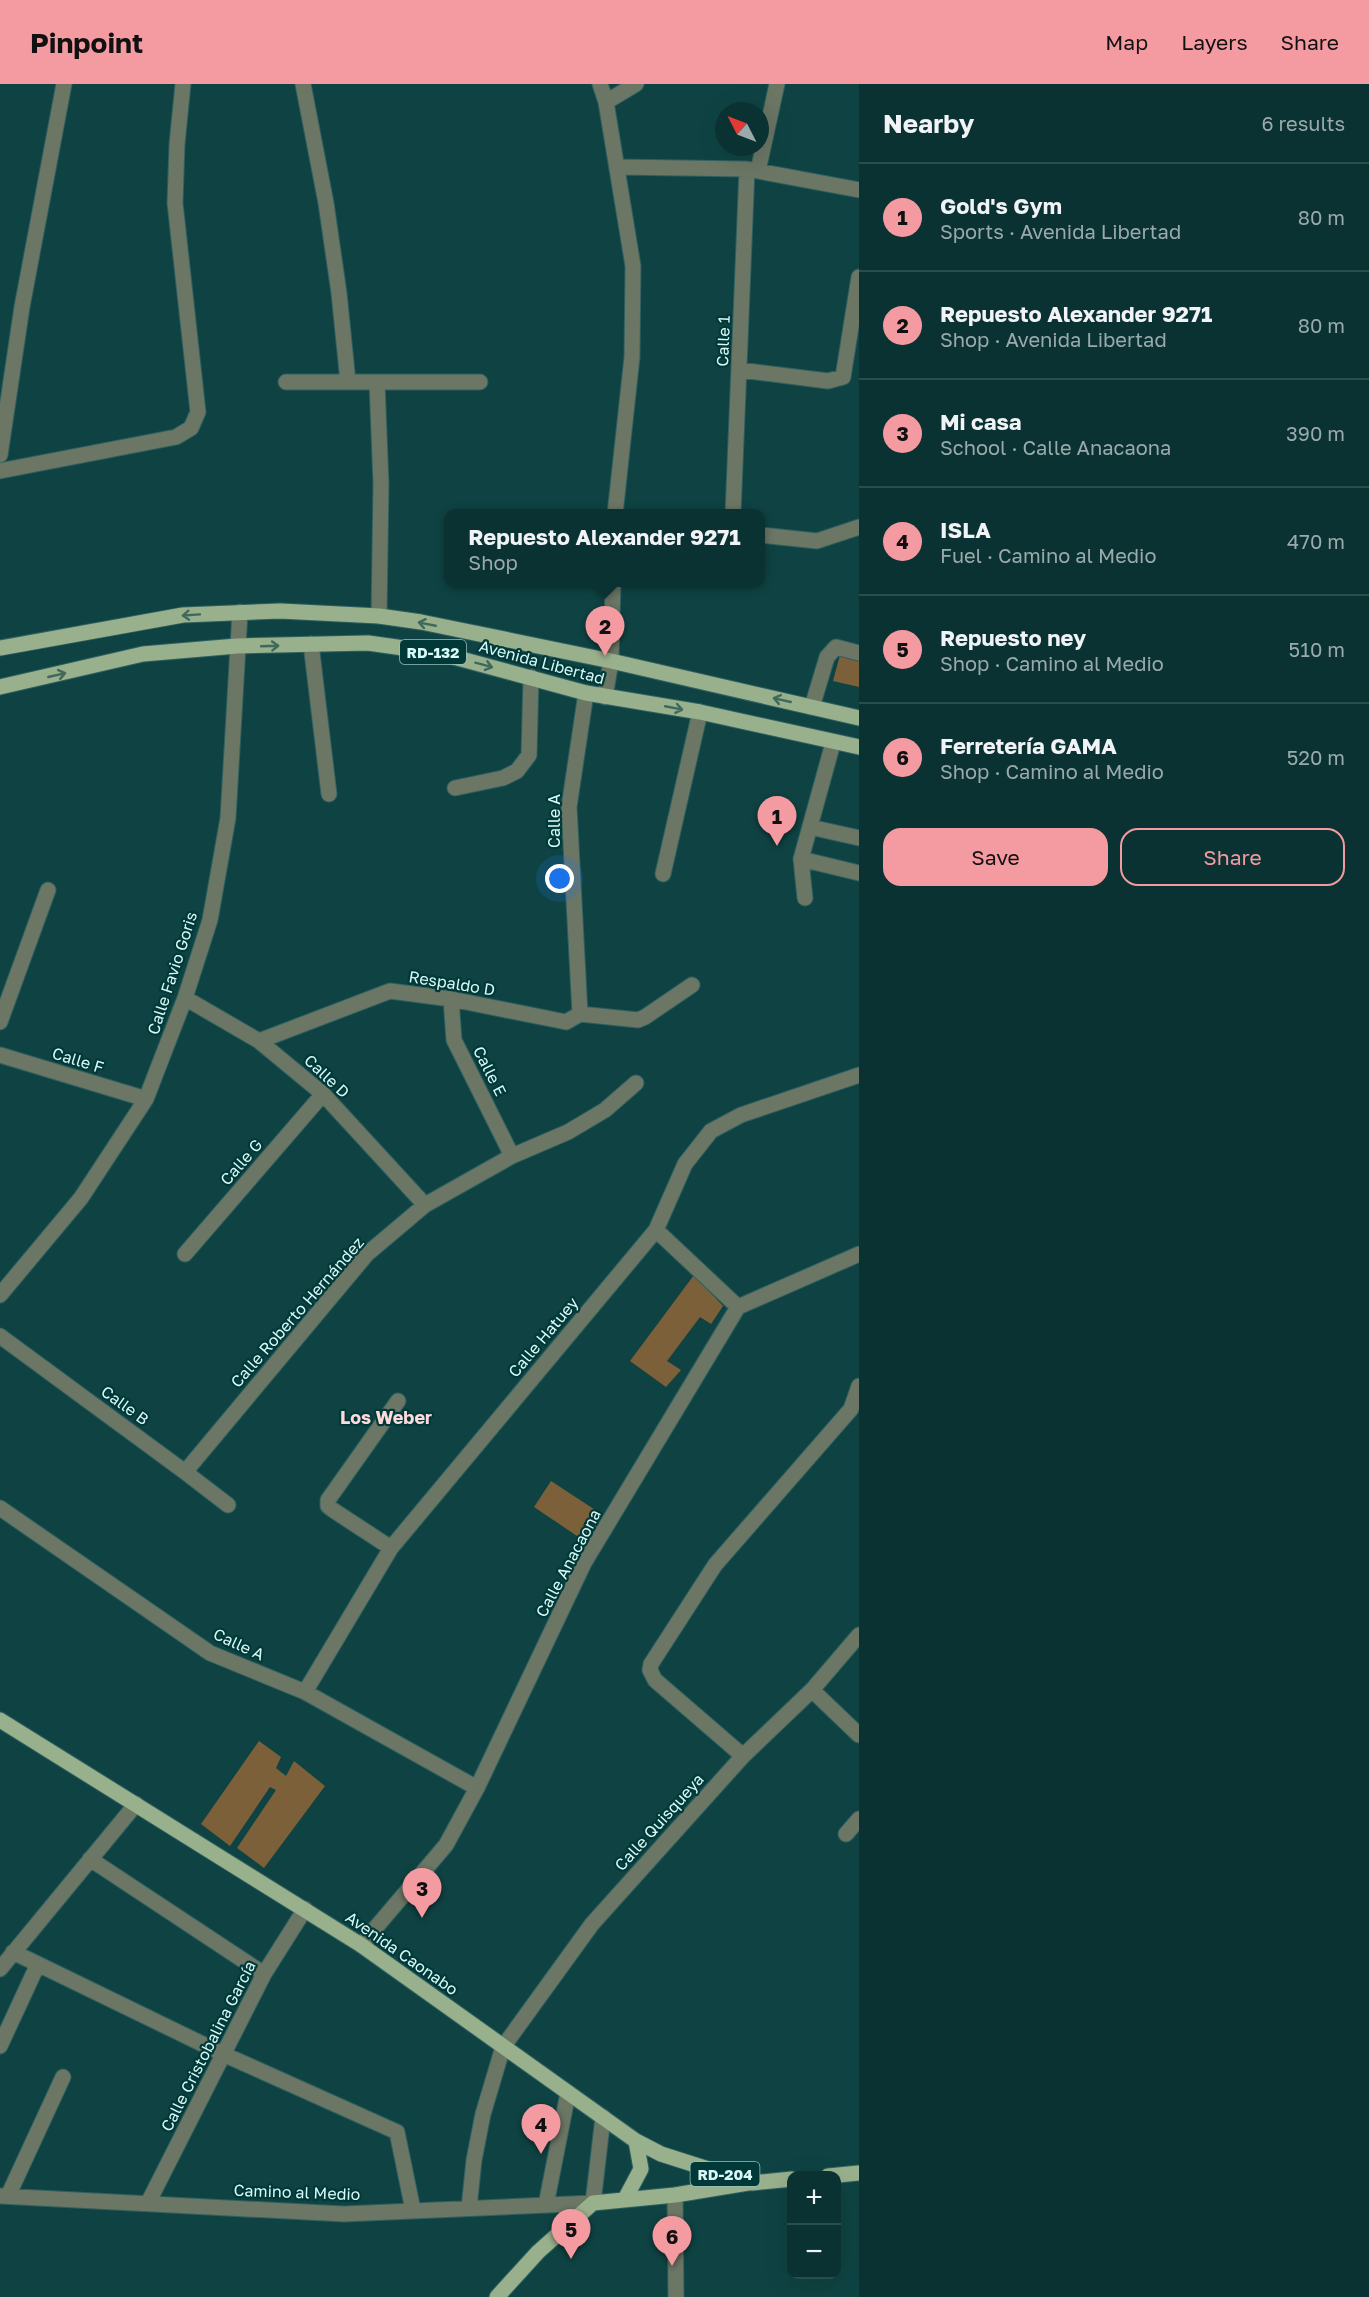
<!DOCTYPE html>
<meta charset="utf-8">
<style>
body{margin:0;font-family:"Golos Text",sans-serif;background:#143a3a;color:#f1f3f6}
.controls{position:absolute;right:18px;bottom:18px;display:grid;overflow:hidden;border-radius:12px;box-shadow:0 6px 24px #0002}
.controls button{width:54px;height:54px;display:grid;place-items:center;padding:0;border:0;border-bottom:2px solid #2b4d4d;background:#0b3232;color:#f1f3f6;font:30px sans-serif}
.compass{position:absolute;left:715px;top:18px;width:54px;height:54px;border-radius:50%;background:#0b3232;box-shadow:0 6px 24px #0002;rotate:312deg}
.you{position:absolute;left:560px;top:795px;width:21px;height:21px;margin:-15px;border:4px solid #fff;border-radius:50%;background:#1a73e8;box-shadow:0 0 0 9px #1a73e833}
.badge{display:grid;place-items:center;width:39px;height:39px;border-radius:50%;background:#f49aa1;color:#111;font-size:20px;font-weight:700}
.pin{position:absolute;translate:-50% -50px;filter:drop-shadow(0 2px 3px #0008)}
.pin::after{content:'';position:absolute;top:32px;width:21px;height:18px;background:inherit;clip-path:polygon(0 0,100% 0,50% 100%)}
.popup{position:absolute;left:444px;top:425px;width:321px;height:78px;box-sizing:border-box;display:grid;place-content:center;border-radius:12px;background:#0b3232;filter:drop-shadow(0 2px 4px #0005);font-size:20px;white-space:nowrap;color:#9aaaac}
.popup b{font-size:22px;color:#f1f3f6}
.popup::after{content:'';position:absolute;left:50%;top:100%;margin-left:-12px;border:12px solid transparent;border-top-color:#0b3232}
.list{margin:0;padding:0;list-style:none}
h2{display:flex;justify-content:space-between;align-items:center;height:78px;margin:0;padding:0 24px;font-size:26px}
h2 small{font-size:20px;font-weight:400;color:#9aaaac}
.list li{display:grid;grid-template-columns:39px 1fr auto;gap:18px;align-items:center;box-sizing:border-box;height:108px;padding:0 24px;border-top:2px solid #2b4d4d}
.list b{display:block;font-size:22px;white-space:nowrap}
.list p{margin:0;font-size:20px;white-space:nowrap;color:#9aaaac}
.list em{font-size:20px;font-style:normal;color:#9aaaac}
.actions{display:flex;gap:12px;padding:18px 24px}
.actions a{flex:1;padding:14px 0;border:2px solid #f49aa1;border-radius:18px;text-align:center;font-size:21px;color:#f49aa1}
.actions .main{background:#f49aa1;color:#111}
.map{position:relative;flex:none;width:859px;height:2213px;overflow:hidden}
header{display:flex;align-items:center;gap:36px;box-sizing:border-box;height:84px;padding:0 30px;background:#f49aa1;color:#111}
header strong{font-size:28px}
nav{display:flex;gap:33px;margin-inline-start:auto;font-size:21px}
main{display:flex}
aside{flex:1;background:#0b3232}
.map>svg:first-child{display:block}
</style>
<header>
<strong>Pinpoint</strong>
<nav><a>Map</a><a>Layers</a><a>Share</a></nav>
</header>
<main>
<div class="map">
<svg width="859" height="2213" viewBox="0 0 859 2213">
<rect width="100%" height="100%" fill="#0f4343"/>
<path fill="#7c6039" d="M840 571 859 576V603L833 597Z
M694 1191 723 1222 711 1240 700 1233 667 1277 681 1286 666 1303 630 1277Z
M551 1397 603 1431 586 1458 534 1423Z
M259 1657 281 1673 276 1684 286 1692 294 1677 325 1702 264 1784 237 1764 276 1706 270 1703 230 1762 201 1740Z"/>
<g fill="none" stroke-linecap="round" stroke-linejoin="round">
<defs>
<path id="minor" d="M303 0 326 119 339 209 348 298
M600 0 606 18 633 182 632 273 615 430
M606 18 636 0
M617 83 747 85 859 106
M758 87 777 0
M740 286 828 297 843 293 859 193
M286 298H480
M377 298 381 400 379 532
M0 371 22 223 64 0
M0 387 176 353 191 344 198 328 175 119 177 60 183 0
M733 430 747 85
M761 451 817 457 859 443
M311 560 329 710
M605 613 611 577 613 498
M812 623 827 573 836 563 859 569
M455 704 503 694 517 687 529 671 531 593
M810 743 859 754
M801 775 859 789
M663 790 700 628
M805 814 801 775 833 659
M185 914 259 957 323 1010 425 1121
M451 915 454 956 512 1072
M580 930 638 936 645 933 692 901
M0 938 48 806
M259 957 390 907 451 915 566 938 580 930 569 723 586 609
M0 971 146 1015
M656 1146 738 1223
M185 1170 323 1010
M0 1211 81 1114 146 1015 185 914 210 836 228 734 240 528
M0 1252 185 1388 228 1421
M185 1388 367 1170 425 1121 512 1072 568 1048 605 1026 636 999
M0 1424 210 1569 305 1608 477 1704
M391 1464 333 1426 328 1422V1416L398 1317
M812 1606 859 1651
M305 1608 391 1464 656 1146 685 1080 711 1047 741 1031 859 991
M743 1672 655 1596 650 1586 651 1580 715 1481 851 1325 859 1302
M846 1750 859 1735
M90 1775 264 1890
M361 1861 446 1761 477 1704 584 1479 738 1223 859 1170
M13 1868 223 1970 397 2048 413 2126
M0 1885 136 1720
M0 1962 38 1880
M675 2111 676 2213
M0 2112 344 2130 593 2119 603 2033
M8 2112 63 1993
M148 2119 264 1890 305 1825
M546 2121 568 2009
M469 2124 474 2076 483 2030 503 1963 592 1840 743 1672 812 1606 859 1551"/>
<path id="major" d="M0 564 183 531 280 527 379 532 421 538 611 577 859 634
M0 603 143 570 237 562 368 559 439 569 586 609 700 628 859 663
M0 1636 361 1861 636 2057 661 2070 752 2099 792 2095
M828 2092 859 2089
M625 2115 641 2085 636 2057
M497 2213 538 2168 593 2119 675 2111 748 2099"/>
</defs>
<use href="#minor" stroke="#2f6060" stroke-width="17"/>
<use href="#major" stroke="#2f6060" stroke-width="17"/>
<use href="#minor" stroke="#6b7665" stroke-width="15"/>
<use href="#major" stroke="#99b08d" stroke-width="15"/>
</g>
<defs><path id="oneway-shaft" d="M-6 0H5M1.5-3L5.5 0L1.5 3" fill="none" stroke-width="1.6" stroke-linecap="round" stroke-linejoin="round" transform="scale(1.5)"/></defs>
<g stroke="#3e695b">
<use href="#oneway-shaft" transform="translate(191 531) rotate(176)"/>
<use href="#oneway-shaft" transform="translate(427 540) rotate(-169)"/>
<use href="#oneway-shaft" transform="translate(270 562) rotate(-2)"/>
<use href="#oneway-shaft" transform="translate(484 581) rotate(15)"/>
<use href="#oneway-shaft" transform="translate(57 591) rotate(-13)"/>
<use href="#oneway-shaft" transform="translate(782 616) rotate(-167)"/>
<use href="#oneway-shaft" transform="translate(674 624) rotate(11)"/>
</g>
<g text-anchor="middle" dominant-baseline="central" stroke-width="4.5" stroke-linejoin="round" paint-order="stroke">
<g fill="#013939" stroke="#98bfbf" stroke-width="1.5">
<rect x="400" y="556" width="66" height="24" rx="4.5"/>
<rect x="690.5" y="2078" width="69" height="24" rx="4.5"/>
</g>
<g font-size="15" font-weight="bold" fill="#d9f9f8">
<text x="433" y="568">RD-132</text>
<text x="725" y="2090">RD-204</text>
</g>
<g font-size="16" fill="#d9f9f8" stroke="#013939">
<text transform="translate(723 257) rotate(-88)">Calle 1</text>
<text transform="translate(542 578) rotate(15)">Avenida Libertad</text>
<text transform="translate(554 737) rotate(-90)">Calle A</text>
<text transform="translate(172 889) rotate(-72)">Calle Favio Goris</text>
<text transform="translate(452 899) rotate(9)">Respaldo D</text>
<text transform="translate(78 976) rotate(17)">Calle F</text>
<text transform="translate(490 987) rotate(63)">Calle E</text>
<text transform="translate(327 992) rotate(43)">Calle D</text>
<text transform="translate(241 1078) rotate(-49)">Calle G</text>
<text transform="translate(297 1228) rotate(-49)">Calle Roberto Hernández</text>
<text transform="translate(543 1253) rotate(-50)">Calle Hatuey</text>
<text transform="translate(125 1321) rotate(36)">Calle B</text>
<text transform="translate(568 1479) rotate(-62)">Calle Anacaona</text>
<text transform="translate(239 1560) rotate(25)">Calle A</text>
<text transform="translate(659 1738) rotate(-48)">Calle Quisqueya</text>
<text transform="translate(402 1869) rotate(35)">Avenida Caonabo</text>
<text transform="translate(208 1962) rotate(-63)">Calle Cristobalina García</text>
<text transform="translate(297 2108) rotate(2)">Camino al Medio</text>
</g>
<g font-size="18" font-weight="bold" fill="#fedadc" stroke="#013939">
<text x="386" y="1333">Los Weber</text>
</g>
</g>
</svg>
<div class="controls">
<button>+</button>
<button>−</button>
</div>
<svg class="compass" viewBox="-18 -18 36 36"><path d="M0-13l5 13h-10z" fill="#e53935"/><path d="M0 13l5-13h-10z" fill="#9aaaac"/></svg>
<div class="you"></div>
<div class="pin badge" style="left:777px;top:762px">1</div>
<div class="pin badge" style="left:605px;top:572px">2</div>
<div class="popup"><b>Repuesto Alexander 9271</b>Shop</div>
<div class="pin badge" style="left:422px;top:1834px">3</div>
<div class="pin badge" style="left:541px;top:2070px">4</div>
<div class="pin badge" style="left:571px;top:2175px">5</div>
<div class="pin badge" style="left:672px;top:2182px">6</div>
</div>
<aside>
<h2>Nearby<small>6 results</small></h2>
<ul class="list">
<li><span class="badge">1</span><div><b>Gold's Gym</b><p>Sports · Avenida Libertad</p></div><em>80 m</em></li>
<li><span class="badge">2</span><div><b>Repuesto Alexander 9271</b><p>Shop · Avenida Libertad</p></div><em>80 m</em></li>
<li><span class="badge">3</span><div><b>Mi casa</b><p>School · Calle Anacaona</p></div><em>390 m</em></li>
<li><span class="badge">4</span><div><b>ISLA</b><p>Fuel · Camino al Medio</p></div><em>470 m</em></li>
<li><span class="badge">5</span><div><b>Repuesto ney</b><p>Shop · Camino al Medio</p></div><em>510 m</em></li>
<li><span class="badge">6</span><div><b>Ferretería GAMA</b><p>Shop · Camino al Medio</p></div><em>520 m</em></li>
</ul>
<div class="actions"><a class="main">Save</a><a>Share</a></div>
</aside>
</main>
